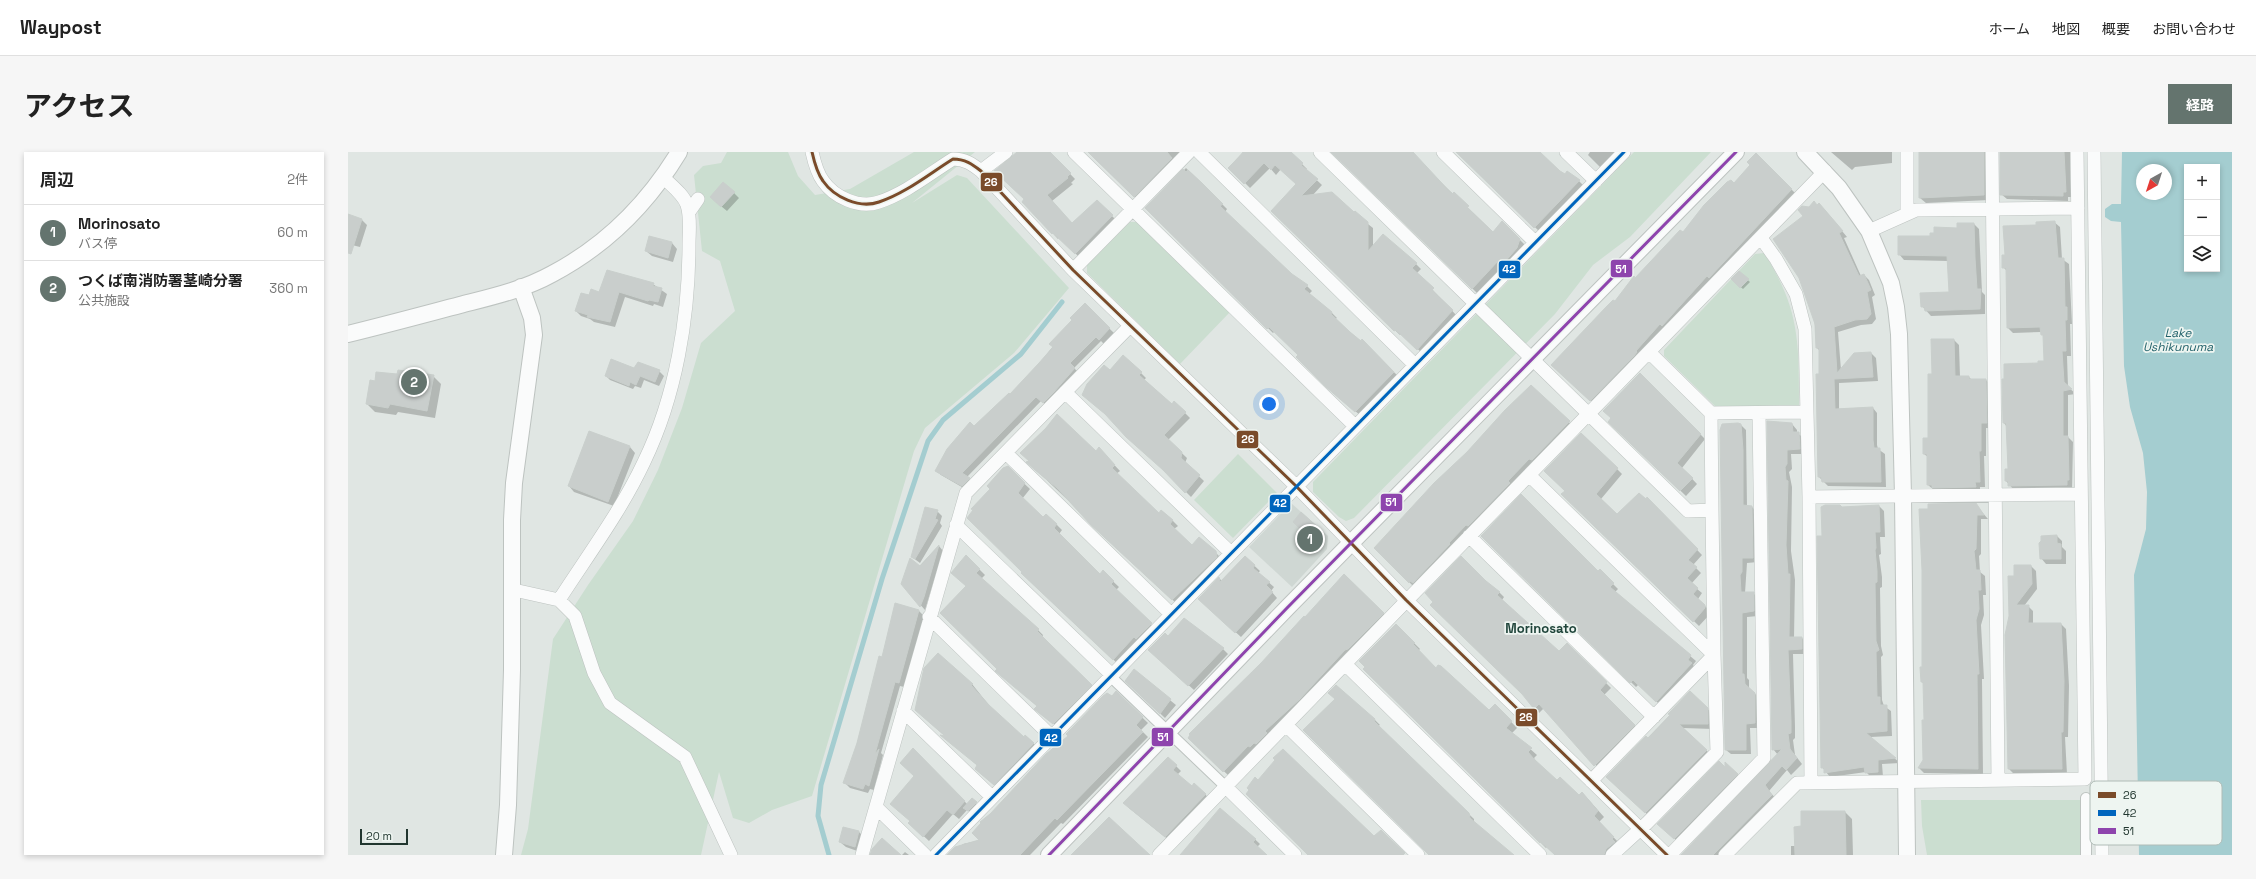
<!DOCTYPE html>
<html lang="ja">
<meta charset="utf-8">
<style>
body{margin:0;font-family:"Space Grotesk","Noto Sans JP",sans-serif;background:#f6f6f6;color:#222}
.controls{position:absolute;right:12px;top:12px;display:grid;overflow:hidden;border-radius:0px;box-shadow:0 2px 6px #0003}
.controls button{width:36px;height:36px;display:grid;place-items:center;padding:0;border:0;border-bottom:1px solid #e0e0e0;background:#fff;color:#222;font:20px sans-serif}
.compass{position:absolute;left:1788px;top:12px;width:36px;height:36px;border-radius:50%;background:#fff;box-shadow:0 2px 6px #0003;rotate:219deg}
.scale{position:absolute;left:12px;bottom:10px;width:48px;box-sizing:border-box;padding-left:4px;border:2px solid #21362f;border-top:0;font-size:11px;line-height:14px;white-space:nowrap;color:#21362f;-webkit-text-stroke:3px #eef5f1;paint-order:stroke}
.you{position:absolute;left:921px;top:252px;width:14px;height:14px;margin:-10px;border:3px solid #fff;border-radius:50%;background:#1a73e8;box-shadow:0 0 0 6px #1a73e833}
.badge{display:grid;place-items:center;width:26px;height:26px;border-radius:50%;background:#64746e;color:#fff;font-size:13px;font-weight:700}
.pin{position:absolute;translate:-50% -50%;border:2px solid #fff;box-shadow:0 1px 4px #0006}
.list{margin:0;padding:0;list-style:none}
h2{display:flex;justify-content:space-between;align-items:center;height:52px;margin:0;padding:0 16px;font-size:17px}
h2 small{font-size:13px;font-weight:400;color:#767676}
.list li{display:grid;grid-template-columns:26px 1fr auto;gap:12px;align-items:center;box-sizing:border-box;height:56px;padding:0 16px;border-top:1px solid #e0e0e0}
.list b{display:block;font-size:15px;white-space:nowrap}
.list p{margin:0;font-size:13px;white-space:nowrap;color:#767676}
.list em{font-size:13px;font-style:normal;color:#767676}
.icon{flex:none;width:22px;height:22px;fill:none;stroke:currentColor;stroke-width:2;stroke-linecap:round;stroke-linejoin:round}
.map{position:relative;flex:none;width:1884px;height:703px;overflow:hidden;border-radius:0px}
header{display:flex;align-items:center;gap:24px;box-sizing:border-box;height:56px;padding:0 20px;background:#fff;border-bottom:1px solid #e0e0e0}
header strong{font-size:19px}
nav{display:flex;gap:22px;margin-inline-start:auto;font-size:14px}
.intro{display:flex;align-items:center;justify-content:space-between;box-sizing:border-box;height:96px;padding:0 24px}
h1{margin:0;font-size:28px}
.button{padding:10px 18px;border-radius:0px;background:#64746e;color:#fff;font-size:14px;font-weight:700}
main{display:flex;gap:24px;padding:0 24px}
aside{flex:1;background:#fff;border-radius:0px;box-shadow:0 2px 6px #0003}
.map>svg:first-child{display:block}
</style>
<header>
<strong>Waypost</strong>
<nav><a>ホーム</a><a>地図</a><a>概要</a><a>お問い合わせ</a></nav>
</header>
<div class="intro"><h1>アクセス</h1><a class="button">経路</a></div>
<main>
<aside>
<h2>周辺<small>2件</small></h2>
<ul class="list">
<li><span class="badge">1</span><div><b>Morinosato</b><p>バス停</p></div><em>60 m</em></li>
<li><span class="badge">2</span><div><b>つくば南消防署茎崎分署</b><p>公共施設</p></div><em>360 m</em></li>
</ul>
</aside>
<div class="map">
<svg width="1884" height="703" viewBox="0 0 1884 703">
<rect width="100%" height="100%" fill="#e0e6e3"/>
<path fill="#cfd7d3" d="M943 351 980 384 979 397 944 435 901 395Z"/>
<path fill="#cbded0" d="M379 0H440L450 24 467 43 502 37 566 0H627L564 51 609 23 619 26 721 136 666 201 577 276 566 299 464 644 424 658 401 671 385 666 371 620 353 703H173L180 677 205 487 240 433 285 369 310 318 334 256 353 191 387 159 372 109 354 99 346 23 355 14 373 11Z
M1286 0H1363L1282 85 1245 113 1207 162 1006 366 998 369 991 365 965 340V330Z
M782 70H789L882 160 832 212 739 121V113Z
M1416 101C1452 157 1451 191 1451 255L1369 256 1316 204V198L1407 102Z
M890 302 929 341 885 386 846 348Z
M1573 648H1733L1734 703H1579L1574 674Z"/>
<path fill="#a4cdd0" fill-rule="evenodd" d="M1774 0H1884V703H1791L1786 423 1798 377 1799 340 1795 301 1782 255 1776 214 1773 70 1763 69 1757 65V57L1764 52H1773ZM1839 15H1869V117H1839ZM1794 18H1818V42H1794Z"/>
<path fill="#0003" d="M676 0H701L727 27 723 31 725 32 704 49 724 72 749 49 769 69 732 106 711 85 710 87 675 50 677 48Z
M740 0H835L791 49Z
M895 0H942L959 17 958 18 974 33 964 44 1006 61 1025 76V95L1068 112 1073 117 1069 121 1109 164 1075 202 1054 182 1052 183 925 59 949 32 933 17 928 23 922 16 902 36 881 15Z
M985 0H1061L1146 81 1155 71 1177 93 1161 116 1157 112 1129 141Z
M1109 0H1191L1212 20 1231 29 1236 34 1192 80Z
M1242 0H1269L1254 17 1240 3Z
M1483 0H1544V11L1507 15 1504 18Z
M1572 0H1644L1641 48 1578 51 1572 46Z
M1653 0H1722L1723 45H1720V49L1659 47 1653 42Z
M1408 2 1449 43 1248 253 1209 218 1288 127 1386 33 1404 13Z
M838 16 879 57 877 60 943 122 959 134 964 139 961 142 984 161 989 166 987 167 1013 190 1014 189 1051 225 1013 264 985 240 952 203 927 179 925 181 799 56Z
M386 41 391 46 379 59 368 50Z
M1469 54 1476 57 1499 85 1496 86 1513 124 1516 123 1521 128 1527 143 1524 145 1528 167 1524 172 1513 173 1490 180 1493 218 1523 201 1528 206 1530 229 1491 231V257L1525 256 1529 261V293L1530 297 1537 302 1538 335 1480 334 1471 325 1472 199 1469 196 1457 65 1461 56Z
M0 63 13 67 19 73 12 95 0 92Z
M1706 70 1712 75 1714 107 1721 112 1724 172H1722L1723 204H1719L1720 235 1728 242 1720 243V285L1725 290 1724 338H1666L1658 329 1661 318 1659 275 1656 271 1657 228 1697 210 1696 185 1693 180 1665 181 1660 176 1659 119 1655 115 1658 104 1689 74Z
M1626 72 1631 77 1634 140 1637 143V162L1583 164 1574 154 1602 141 1600 109 1556 108 1551 102 1583 85Z
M302 85 324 91 329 97 325 110 304 104 298 99Z
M1391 120 1402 130 1395 137 1384 127Z
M305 132 319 142 315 155 306 152 305 154 277 145 267 175 246 170 242 167 233 164 228 159 241 145Z
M737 153 766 181 756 192 753 189 726 216 731 221 700 255 693 249 619 325 625 331 619 338 593 323 588 319 626 276 662 243 692 211Z
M1606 188 1611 193 1612 225H1621L1624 228H1638L1643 233V276H1638V304H1636L1637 335H1632V340L1586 338 1580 333V305L1576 302 1581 287 1585 223Z
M287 218 311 219 316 224 311 234 296 228 293 236 287 234 285 237 262 228 258 224Z
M762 219 793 221 798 226 796 228 824 253 826 250 842 266 820 288 839 306 837 311 856 329 843 345 819 321Z
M1292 222 1357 287 1334 316 1349 332 1338 344 1261 270Z
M50 223 85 224 93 232 87 266 50 260 48 263 27 260 19 252 28 230Z
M1183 234 1226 275 1066 435 1028 396Z
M1420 270 1444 272 1449 278V281L1456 286 1457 302H1443L1444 317 1441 320 1444 335 1443 399 1447 428 1446 486H1454L1459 491V502H1445L1447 575V586L1445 588 1447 603 1454 612 1443 623 1439 618 1421 639 1429 648 1375 703H1337L1430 603 1425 597Z
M1393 273 1398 278 1399 355H1404L1409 360 1410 410 1399 411 1397 441H1405L1410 446V464L1399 465V526L1401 528V537L1412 546V576H1402L1403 602H1383L1378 598Z
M242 280 282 295 287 301 266 354 226 340 221 334Z
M1234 282 1274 322 1253 347 1269 363 1300 347 1354 403 1345 413 1353 421 1343 432 1354 441 1350 447 1362 459V462L1351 474 1215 342 1218 339Z
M748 300 756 302 772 319 768 322 811 362 814 359 825 369 830 374 826 377 844 394 867 400 872 405 830 453 685 315Z
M660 316 682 337 674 347 695 366 698 363 709 373 714 378 711 382 752 423 755 420 771 435 768 438 808 477 771 513 679 426 675 420 643 337Z
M1627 352 1640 367H1633V402L1631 404 1632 420 1637 424 1638 443H1635L1636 463 1633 473 1636 527H1634L1635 622 1576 621 1571 616 1576 608V532L1574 530 1575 516Z
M1531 354 1536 359 1537 385H1532L1533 402 1531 403 1534 425V435L1532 436 1533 494 1535 503 1533 505 1534 548 1536 554 1543 559 1544 584 1522 585 1552 611 1534 612 1535 625H1523L1518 620 1482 625 1474 615 1475 385 1493 356Z
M589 359 594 364 592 371 594 374 572 411 564 405Z
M953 362 976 383 969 391 951 375Z
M1134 384 1250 421 1252 419 1270 437 1267 440 1348 509 1345 513 1348 517 1314 555 1291 532 1288 535Z
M1709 384 1714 389V395L1718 399V412H1698L1693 406Z
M591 394 595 399 577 458 554 432Z
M618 404 637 423 633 427 690 478 695 483 694 485 748 538 711 576 693 562 690 555 650 517 619 434Z
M897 405 912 419 910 421 926 435 923 439 929 446 893 485 851 447 871 426 874 429Z
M1683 414 1688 419 1689 437 1676 454H1680L1685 459V472H1713L1718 477 1721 534 1720 585H1717L1719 622H1666L1661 617 1667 425Z
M996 423 1040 466 881 624 841 586 958 466Z
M1138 430 1151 440 1156 445 1154 448 1211 501 1219 492 1263 536 1256 543 1291 578 1252 618 1196 556 1191 561 1187 556Z
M548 452 571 459 576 464 556 535 552 534 533 601 535 603 526 638 522 637 520 641 502 636 497 631 535 506Z
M1048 473 1072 497 1070 499 1088 517 1141 560 1147 553 1169 576 1164 581 1189 603 1186 606 1190 612 1209 630 1231 645 1234 641 1240 647 1256 665 1251 670 1271 691 1265 703H1207L1199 695 1198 696 1118 615 1031 532Z
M820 485 875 497 880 502 846 538 807 503Z
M786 519 828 553 817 566 783 534Z
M624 532 644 557 676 586 678 584 691 597 651 637 628 617 630 614 574 563Z
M988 534 1027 568 1032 573 1030 574 1126 667V671L1164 703H1083L988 547Z
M768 540 800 571 793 578 800 585 715 672 713 671 682 703H604L615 692 633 688 642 663Z
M1342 541 1365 562V577L1335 576 1364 604 1303 666 1260 625 1323 563Z
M565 597 620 653 624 648 630 653 623 661 619 658 611 667 605 662 581 689 567 676 563 670 567 624Z
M828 614 833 619 829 623 844 635 846 632 862 647 822 689 781 656Z
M1378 617 1389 622 1394 628 1332 692 1316 677Z
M1497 660 1504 667 1505 703H1443V694H1448L1454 675Z
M894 675 912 692 909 695 918 703H843Z
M511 680 516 685 512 700 498 695 492 690Z
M557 700 561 703H554Z"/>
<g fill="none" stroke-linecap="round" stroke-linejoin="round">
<path stroke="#a4cdd0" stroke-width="5" d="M481 703 470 664 473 633 534 427 580 289 595 268 673 202 714 150"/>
</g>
<path fill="#c9cecc" stroke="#c9cfcc" d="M669 0H702L723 21 719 25 720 26 699 43 724 71 749 48 765 63 727 102 705 81 704 82 674 50 676 47 646 19Z
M740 0H819L824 6 786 45Z
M896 0H943L955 11 953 13 970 27 953 44 984 40 1006 60 1007 59 1020 70V99L1035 82 1069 111 1064 116 1086 136 1084 138 1105 158 1069 198 1048 178 1046 179 923 59 948 32 927 13 923 18 916 11 896 32 880 16Z
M983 0H1065L1104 42 1106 40 1121 54 1119 55 1145 80 1154 69 1172 87 1169 96 1155 112 1151 108 1124 137Z
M1108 0H1192L1212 19 1217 22 1219 19 1232 28 1186 76Z
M1571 0H1636V43L1571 46Z
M1652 0H1716L1718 40H1715V44L1652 43Z
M1408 1 1444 37 1361 126 1359 124 1314 174 1312 172 1288 199 1289 200 1286 204 1242 249 1203 213 1259 154 1265 148 1267 149 1286 124 1287 126 1332 78 1335 80 1356 53 1379 30 1383 28 1386 31 1402 13 1399 10Z
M835 17 838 20 840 18 854 31 875 52 872 54 944 122 960 133 956 137 984 160 983 162 1002 180 1013 189 1014 187 1046 220 1007 260 978 235 948 205 950 203 921 175 919 177 797 56Z
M375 30 387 40 373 55 362 45Z
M1466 49 1469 53 1471 51 1495 79 1491 81 1511 124 1516 122 1523 138 1519 140 1523 162 1519 167 1507 168 1486 175 1489 221 1506 201 1523 200 1525 225 1486 227 1487 257 1525 255V288L1526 296H1532L1533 330H1474L1473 325H1470L1468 222H1471V196H1468L1467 172 1451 126 1425 87 1455 64 1450 58 1454 54 1461 55Z
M0 62 14 67 3 102 0 101Z
M1707 69 1710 106H1716L1717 155H1719V168H1717L1718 199H1714L1716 230 1724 237 1715 239V284H1720L1721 328H1719V333L1660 334V329H1657V317H1660L1658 271H1655L1654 227H1656V212L1690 211V209H1696L1695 183H1693L1692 175 1659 176 1658 116H1654V103H1657L1655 74 1688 73V70Z
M1609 71H1626L1627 106 1629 137H1633L1632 157 1577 159 1576 155H1573L1572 141 1601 140 1599 104 1550 103V84H1582V81H1586V75L1609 76Z
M301 84 324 90 320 106 297 99Z
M259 118 306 131 305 134 314 136 310 150 301 148 300 149 271 140 262 170 239 165 240 163 227 159 233 141 241 143 243 137 251 140Z
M1391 119 1401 127 1392 136 1383 127Z
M737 151 762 176 751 188 748 185 722 211 727 216 706 240 695 251 688 245 614 321 622 326 614 334 587 319 599 297 622 270 626 274 661 241 662 242 691 211 705 195 701 192 724 168 722 166Z
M1583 187H1606L1607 224H1621V227H1638L1639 271H1633V299H1631L1632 330H1627L1628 335 1584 336V333H1579V302H1575V286H1580V222H1584Z
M775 203 794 220 791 223 824 252 826 249 838 260 816 283 834 300 833 306 852 323 837 341 815 318 778 285 757 262 734 243 739 232 756 213 762 218Z
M263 207 286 216 290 210 312 218 307 230 292 224 288 233 282 230 281 234 257 224Z
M50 218 86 223 79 259 42 252 40 256 18 252 22 228 27 229 28 220 49 222Z
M1292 221 1353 282 1329 311 1345 326 1332 339 1260 270 1263 266 1255 259Z
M1183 233 1222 269 1184 308 1181 307 1160 329 1162 331 1120 374 1118 373 1101 391 1102 392 1065 431 1062 429 1061 431 1026 396 1086 331 1119 300 1157 258Z
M709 262 748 299 751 295 767 313 764 316 811 361 813 358 825 368 822 372 844 393 851 385 868 399 869 405 824 448 742 372 709 336 687 318 678 310 681 309 672 301 698 276Z
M1419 269 1444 271 1445 280H1451L1452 297 1439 298V312L1437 315 1438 328 1440 329 1438 393 1440 422H1442L1441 485H1454V497L1440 498 1443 569V581L1440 582 1442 597 1449 606 1438 618 1434 614 1417 633 1424 643 1365 703H1333L1434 597 1424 598Z
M1390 271 1393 272 1395 298V353L1404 354 1405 406H1394V420L1392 423 1393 440H1406V459L1394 461V522H1396L1397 532 1407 541V571L1398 572V598H1377L1372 278 1374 272Z
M241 279 282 294 260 350 220 334Z
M1233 281 1270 316 1248 342 1269 362 1291 341 1298 347 1299 345 1350 397 1340 408 1349 415 1339 426 1350 436 1345 442 1357 453V456L1345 470 1213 342 1217 339 1196 319Z
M660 314 677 331 670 341 695 365 698 362 709 372 706 376 752 422 755 418 766 429 763 432 804 471 788 487 786 485 765 508 673 421 674 420 619 366 625 358 623 357 642 337 639 334 655 316Z
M1173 342 1250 419 1252 417 1266 431 1262 435 1343 503 1340 508 1344 511 1308 550 1285 528 1282 531 1133 384Z
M1628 351 1636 363H1629L1628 397 1626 399 1628 418H1632L1633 438H1630L1631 457 1628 468 1631 522H1629L1630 617 1570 616 1575 608 1574 568H1576L1575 530H1573L1572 515H1574V418L1571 357H1580V352Z
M1477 353H1492L1494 355 1531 353 1532 380H1527L1528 396 1527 398 1529 419V430L1527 431 1528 489 1531 498 1528 500 1529 545H1532V553H1539V579L1518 581 1548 606 1530 608V620L1517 621 1516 615 1476 621V616H1473L1469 384H1474L1473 355Z
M577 355 590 358 587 367 590 368 567 407 563 405Z
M953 360 972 377 963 387 945 370Z
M1709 383V391L1713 392V407H1692L1691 391 1693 389V384Z
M591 393 576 445 572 455 553 432 562 406 572 414Z
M618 403 632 417 628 421 691 477 689 479 702 492 744 533 705 572 686 557 689 554 647 519 649 517 592 461 618 434 603 421Z
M897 404 907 413 905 416 922 430 918 433 925 440 887 481 850 447 871 425 872 430Z
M1113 404 1138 429 1152 440 1149 443 1211 499 1219 491 1259 530 1252 538 1287 573 1246 614 1191 552 1186 557 1174 542 1082 453 1085 450 1077 441Z
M1666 413H1683L1684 432 1668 453H1681L1680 471H1713L1716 529 1715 580H1713L1714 617H1660L1657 483 1661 464 1660 424H1666Z
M996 422 1036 461 1000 497 997 498 952 547 917 579 919 581 908 592 906 591 902 595 900 594 875 620 840 586 842 583 841 582 913 511 956 464 957 465Z
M547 451 571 458 551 531 547 530 527 602 531 597 521 634 517 632 515 637 495 631 509 591 531 504 534 505Z
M836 466 876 496 840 534 800 498 817 481 820 484Z
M1048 472 1067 491 1065 492 1088 516 1090 513 1093 514 1141 558 1147 552 1164 569 1158 576 1184 596 1180 600 1186 607 1209 628 1212 625 1231 643 1234 640 1250 659 1246 664 1266 685 1264 687 1267 690 1258 697 1256 703H1207L1193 690 1192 691 1015 517 1017 515 1011 509Z
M590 501 625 532 623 533 641 553 676 585 677 583 686 591 646 633 627 617 629 613 592 583 597 584 567 558 576 516Z
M786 517 823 547 812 562 777 529Z
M988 533 1027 567 1026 569 1029 572 1121 661 1122 666 1166 703H1081L955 578 987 547 980 541Z
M768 539 795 565 788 573 795 580 709 668 707 666 672 703H599L607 695 631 688 624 681 633 671 632 670 642 662 698 602 720 584 718 582 755 544 759 541 764 544Z
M1342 539 1360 556V572H1331L1359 598 1297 661 1258 625 1298 584 1300 586 1322 563 1320 562Z
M565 596 617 649 605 663 599 658 575 685 560 671 562 669 542 652 566 624 552 611Z
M935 597 1026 684 1033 678 1057 701 1055 703H960L898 642 901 638 899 636 907 625 910 628 927 608 925 606Z
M820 605 829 613 825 618 844 634 846 631 858 642 817 685 775 651Z
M1371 609 1377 615V610L1390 622 1326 687 1309 672Z
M624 646 629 650 620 659 615 656Z
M872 656 908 687 905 690 919 703H832Z
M1453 659H1497L1498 703H1447L1446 675 1453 674Z
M761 665 802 703H723Z
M495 675 511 679 507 695 491 690Z
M534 686 553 703H522L524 697Z"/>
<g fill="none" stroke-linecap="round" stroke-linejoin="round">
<defs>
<path id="pedestrian" d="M762 524 878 635
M1738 646V703"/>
<path id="minor" d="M464 0C466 9 469 21 475 29 486 45 511 57 531 50 558 41 581 22 605 7 617 7 624 12 633 19L725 118 948 334 1058 448 1319 703
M726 0 1007 274
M851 0 1067 213
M972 0 1340 359 1364 358 1366 503 1243 629
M1095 0 1187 90
M1218 0 1248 29
M1559 0V60
M1644 0 1650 628
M1746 0 1754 703
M633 19 658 0
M341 60 350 47
M1521 79 1568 58 1730 56
M1413 86 1428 107 1448 142 1457 177 1461 345 1463 629
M725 118 841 0
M1302 201 1363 261 1364 358
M717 240 883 401
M1363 261 1459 260
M658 301 823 462
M1181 323 1366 503 1369 600 1299 671 1264 703
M1461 345 1733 342
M608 373 764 523
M1121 384 1306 565
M166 438 211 448C240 403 273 359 296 310 328 244 341 165 341 92 341 80 343 65 339 53 336 43 323 33 316 26
M211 448 227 464 246 521 262 551 337 605 383 703
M581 465 703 584
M997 512 1192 703
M555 559 644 645
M938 573 1070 703
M878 635 947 703
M528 655 577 703
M514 703 618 341 782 174
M588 703 1276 0
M811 703 1477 19
M1322 703 1416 606 1411 261
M1377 703 1449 631 1737 627 1729 0"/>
<path id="tertiary" d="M1457 0 1491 36 1521 79 1543 131 1548 155 1551 182 1555 344 1559 703
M0 182C37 173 74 163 112 153 143 145 175 138 204 122 257 94 300 51 331 0
M156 703 160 653 164 518V368L166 331 186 183 184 166 173 135
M701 703 939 456 1388 0"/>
</defs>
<use href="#pedestrian" stroke="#bdc3c0" stroke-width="12"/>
<use href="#minor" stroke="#bdc3c0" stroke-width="14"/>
<use href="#tertiary" stroke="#bdc3c0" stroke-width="18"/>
<use href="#pedestrian" stroke="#fafbfb" stroke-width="10"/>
<use href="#minor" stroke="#fafbfb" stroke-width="13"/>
<use href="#tertiary" stroke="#fafbfb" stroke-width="16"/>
<defs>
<path id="bus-1" d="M464 0C466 9 469 21 475 29 486 45 511 57 531 50 558 41 581 22 605 7 617 7 624 12 633 19L725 118 948 334 1058 448 1319 703"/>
<path id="bus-2" d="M588 703 1276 0"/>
<path id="bus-3" d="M701 703 939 456 1388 0"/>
</defs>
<use href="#bus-1" stroke="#eef5f1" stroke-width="6"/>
<use href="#bus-2" stroke="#eef5f1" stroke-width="6"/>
<use href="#bus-3" stroke="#eef5f1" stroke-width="6"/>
<use href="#bus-1" stroke="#7a4b2a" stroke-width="3"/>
<use href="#bus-2" stroke="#0065bd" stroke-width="3"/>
<use href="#bus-3" stroke="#8e44ad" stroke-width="3"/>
</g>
<g text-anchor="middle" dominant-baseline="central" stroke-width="3.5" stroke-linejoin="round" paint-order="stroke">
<g font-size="12" font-style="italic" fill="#23626b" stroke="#eef5f1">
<text x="1830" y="181">Lake<tspan x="1830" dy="14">Ushikunuma</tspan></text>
</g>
<g font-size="13" font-weight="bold" fill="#20453b" stroke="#eef5f1">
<text x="1193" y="476">Morinosato</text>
</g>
</g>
<rect x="1742" y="629" width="132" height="64" rx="6" fill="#eef5f1" stroke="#b0bcb7" stroke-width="1"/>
<rect x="1750" y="640" width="18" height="6" fill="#7a4b2a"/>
<rect x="1750" y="658" width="18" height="6" fill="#0065bd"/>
<rect x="1750" y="676" width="18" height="6" fill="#8e44ad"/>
<g font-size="11" fill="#21362f">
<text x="1775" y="647">26</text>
<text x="1775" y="665">42</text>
<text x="1775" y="683">51</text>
</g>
<g stroke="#eef5f1" stroke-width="1.5">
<rect x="632" y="20" width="23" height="20" rx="4" fill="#7a4b2a"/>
<rect x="1262" y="107" width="23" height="19" rx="4" fill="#8e44ad"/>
<rect x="1150" y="108" width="23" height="19" rx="4" fill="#0065bd"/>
<rect x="888" y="278" width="23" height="19" rx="4" fill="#7a4b2a"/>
<rect x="1032" y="341" width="23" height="19" rx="4" fill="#8e44ad"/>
<rect x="921" y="342" width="22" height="19" rx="4" fill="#0065bd"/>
<rect x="1167" y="556" width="23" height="19" rx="4" fill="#7a4b2a"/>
<rect x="803" y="575" width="23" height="20" rx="4" fill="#8e44ad"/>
<rect x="691" y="576" width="23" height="19" rx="4" fill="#0065bd"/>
</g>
<g font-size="11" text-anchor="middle" font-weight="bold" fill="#fff">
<text x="643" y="34">26</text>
<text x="1273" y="121">51</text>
<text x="1161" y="121">42</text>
<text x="900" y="291">26</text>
<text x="1043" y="354">51</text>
<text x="932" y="355">42</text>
<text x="1178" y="569">26</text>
<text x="815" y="589">51</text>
<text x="703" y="590">42</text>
</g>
</svg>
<div class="controls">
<button>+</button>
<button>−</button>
<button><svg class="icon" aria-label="layers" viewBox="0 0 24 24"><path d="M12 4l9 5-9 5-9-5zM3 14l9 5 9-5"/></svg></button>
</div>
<svg class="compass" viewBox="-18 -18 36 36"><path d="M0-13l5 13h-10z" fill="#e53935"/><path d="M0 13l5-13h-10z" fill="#767676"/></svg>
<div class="scale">20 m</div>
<div class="you"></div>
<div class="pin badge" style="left:962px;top:387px">1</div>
<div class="pin badge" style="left:66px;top:230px">2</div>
</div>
</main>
